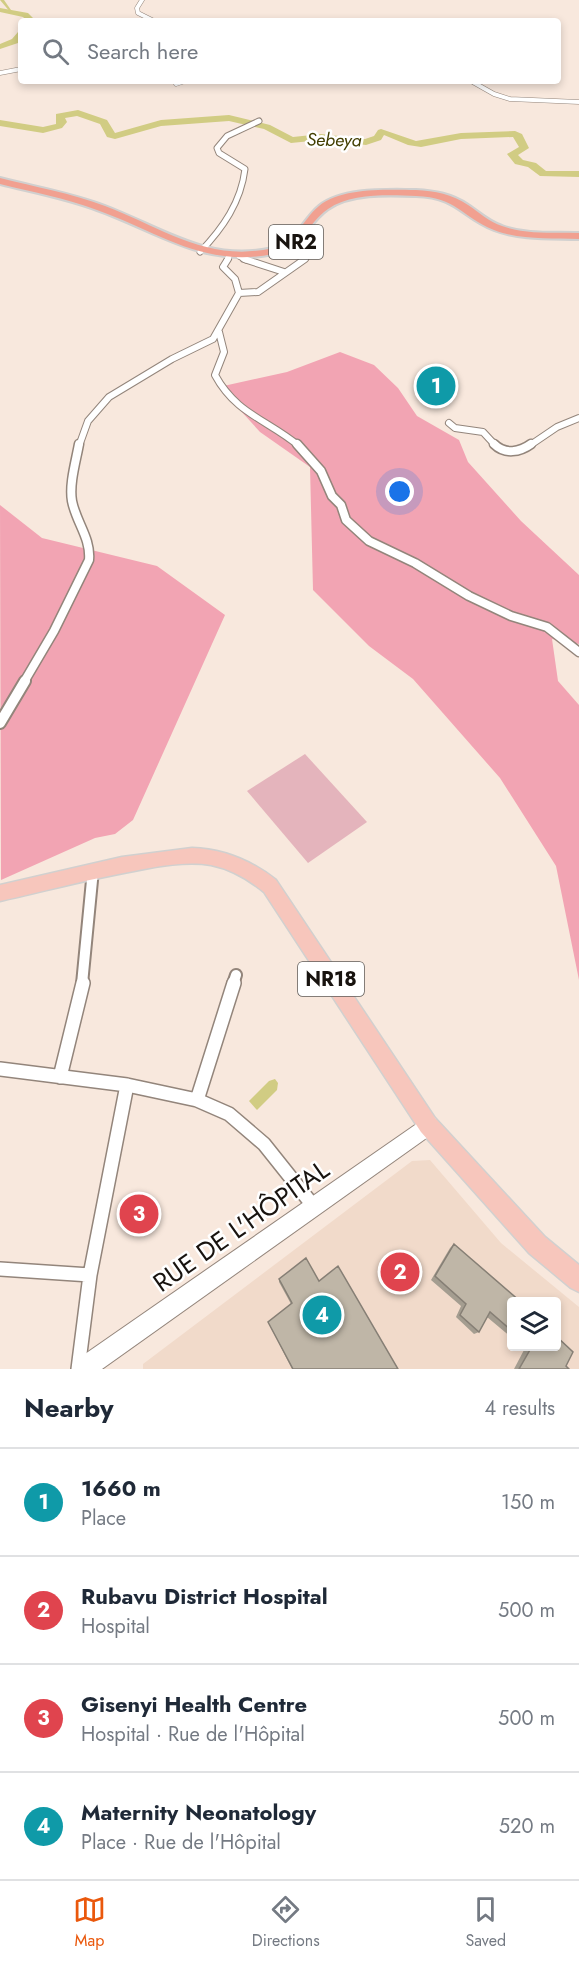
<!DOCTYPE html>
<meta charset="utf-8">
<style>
body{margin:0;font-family:Jost,sans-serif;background:#f2f2f3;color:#1f2937}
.controls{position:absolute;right:18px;bottom:18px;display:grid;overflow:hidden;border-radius:6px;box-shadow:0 3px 9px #0003}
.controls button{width:54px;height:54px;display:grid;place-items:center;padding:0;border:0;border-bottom:2px solid #e0e1e3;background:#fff;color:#1f2937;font:30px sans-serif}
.you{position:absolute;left:400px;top:492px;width:21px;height:21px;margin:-15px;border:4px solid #fff;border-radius:50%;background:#1a73e8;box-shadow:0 0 0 9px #1a73e833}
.badge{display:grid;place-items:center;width:39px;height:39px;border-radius:50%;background:#ea580c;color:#fff;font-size:20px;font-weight:700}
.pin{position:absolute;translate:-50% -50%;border:3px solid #fff;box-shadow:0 2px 6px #0006}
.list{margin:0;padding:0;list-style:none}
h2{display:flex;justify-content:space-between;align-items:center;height:78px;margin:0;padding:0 24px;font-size:26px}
h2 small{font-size:20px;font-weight:400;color:#747a83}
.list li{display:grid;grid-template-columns:39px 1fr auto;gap:18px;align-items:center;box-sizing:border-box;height:108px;padding:0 24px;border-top:2px solid #e0e1e3}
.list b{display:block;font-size:22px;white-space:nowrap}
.list p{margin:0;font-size:20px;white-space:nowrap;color:#747a83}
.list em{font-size:20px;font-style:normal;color:#747a83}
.icon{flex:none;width:33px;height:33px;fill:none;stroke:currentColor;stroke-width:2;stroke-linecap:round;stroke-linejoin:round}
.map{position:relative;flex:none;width:579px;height:1369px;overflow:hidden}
.search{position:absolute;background:#fff;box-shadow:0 3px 9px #0003;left:18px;right:18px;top:18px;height:66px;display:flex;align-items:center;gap:15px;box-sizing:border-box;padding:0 21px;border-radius:6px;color:#747a83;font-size:22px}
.sheet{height:510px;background:#fff}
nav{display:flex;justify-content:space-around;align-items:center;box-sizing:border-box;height:84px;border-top:2px solid #e0e1e3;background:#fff;font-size:16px;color:#747a83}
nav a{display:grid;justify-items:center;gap:3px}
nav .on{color:#ea580c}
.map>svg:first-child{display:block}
</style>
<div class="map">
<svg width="579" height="1369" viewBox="0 0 579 1369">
<rect width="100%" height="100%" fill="#f8e8dd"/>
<path fill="#f1daca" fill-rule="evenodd" d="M430 1160 501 1243 579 1307V1369H143V1364L412 1161ZM512 1302H556V1346H512Z"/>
<path fill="#e4b4bc" d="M305 754 367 822 308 863 247 791Z"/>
<path fill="#f2a4b3" d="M340 352 374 365 398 388 417 416 459 440 468 462 521 521 579 575V644L552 639 558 681 579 705V980L556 866 500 778 413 679 369 646 313 590 310 467 260 432 219 387 287 372Z
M0 505 42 538 157 566 225 615 133 820 115 834 95 838 1 880Z"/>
<path fill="#d1cc83" d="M275 1079 278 1083 277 1090 257 1110 249 1101 269 1081Z"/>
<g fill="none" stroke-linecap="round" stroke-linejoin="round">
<path fill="#d1cc83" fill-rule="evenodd" d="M0 0H4L13 13H11Z"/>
<path fill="#d1cc83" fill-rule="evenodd" d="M0 8 28 13 36 21H27L23 17 0 12Z
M18 32H21V39L18 43 0 49V44L12 39Z
M78 110 107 120 115 133 161 120 229 115 270 125 293 137 321 134 365 139 374 136 378 130 381 129 416 141 461 133 515 131 522 134 529 148 518 155 523 160 536 163 546 171H579V177L540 176 528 167 515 164 507 154 519 147 513 137 461 139 421 147 408 145 384 135 381 140 366 145 321 140 291 143 264 129 229 121 161 126 115 139 107 137 100 124 77 116 65 118 67 122 62 128 43 133 0 126V120L43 127 56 124V114Z"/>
<defs>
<path id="street-far5" d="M142 0 137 8 138 13 154 21
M0 73 21 69
M471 81 494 94 510 99 579 102
M176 84 185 81"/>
<path id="street-far4" d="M300 240 310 248 311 253 303 260
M200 252C223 228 241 202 245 169L219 153 217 148 227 136 259 121
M239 256 246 260
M227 260 229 256"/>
<path id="street-far3" d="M244 259 284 272
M239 293 258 292 305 259
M219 332 224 352 215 375C236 414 268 420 299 446
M449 423 455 428 483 432 496 446
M79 446 88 421 109 397 172 359 213 339 239 293 235 279 223 267 228 259
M529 446 557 427 579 418"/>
<path id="street-far2" d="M297 444 321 471 332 496 341 505 346 520 369 541 415 563 469 596 511 616 547 627 579 652
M494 444C505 455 520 452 531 444
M24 682 54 631 89 560C91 538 76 522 72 501 69 484 76 461 79 444"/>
<path id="street-far1" d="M0 723 25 681
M82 984 93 870
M233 984 236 975"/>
<path id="street" d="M0 1069 127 1085 197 1100 229 1114 264 1144 315 1208
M60 1077 83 983
M197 1100 234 983
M0 1269 90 1275
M78 1369 90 1275 127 1085"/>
<path id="secondary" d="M428 1116 435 1118 437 1125 435 1132 102 1369H72L75 1361Z"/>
<path id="primary" d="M192 848C223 849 252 861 276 880L435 1118 545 1237 579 1265V1292L571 1288 529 1253 421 1132 264 892C248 879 231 869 211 865 186 861 159 866 134 871 89 879 45 891 0 901V885L122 857Z"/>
<path id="highway" d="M0 178C35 187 71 193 105 206 163 228 208 263 273 248 297 242 302 220 319 206 343 187 387 190 416 190 435 191 452 194 468 205 479 212 489 222 502 226 526 235 554 232 579 233V239C551 238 520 240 494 230 461 217 457 197 416 196 389 195 351 193 328 209 305 225 306 247 273 254 203 268 159 232 97 210 65 198 32 192 0 184Z"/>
</defs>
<use href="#street-far5" stroke="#93857b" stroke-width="5"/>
<use href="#street-far4" stroke="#93857b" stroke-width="7"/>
<use href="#street-far3" stroke="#93857b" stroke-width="8"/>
<use href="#street-far2" stroke="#93857b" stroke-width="11"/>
<use href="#street-far1" stroke="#93857b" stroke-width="14"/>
<use href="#street" stroke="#93857b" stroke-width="16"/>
<use href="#secondary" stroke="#93857b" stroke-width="2"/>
<use href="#primary" stroke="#d1d0cf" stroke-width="3"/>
<use href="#highway" stroke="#d1d0cf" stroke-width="4"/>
<use href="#street-far5" stroke="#fff" stroke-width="4"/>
<use href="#street-far4" stroke="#fff" stroke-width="5"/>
<use href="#street-far3" stroke="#fff" stroke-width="6"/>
<use href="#street-far2" stroke="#fff" stroke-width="8"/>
<use href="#street-far1" stroke="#fff" stroke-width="10"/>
<use href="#street" stroke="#fff" stroke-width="13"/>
<use href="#secondary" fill="#fff" fill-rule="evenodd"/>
<use href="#primary" fill="#f7c6bc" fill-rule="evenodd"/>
<use href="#highway" fill="#f1a090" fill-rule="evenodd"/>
</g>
<path fill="#a49d90" d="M454 1244 512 1302V1338L487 1317 479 1332 474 1334 456 1317 461 1306 431 1280 450 1248Z
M279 1279 319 1281 398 1369H292L268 1322 291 1304 279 1282Z
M521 1347H556L566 1366 569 1369H514L524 1350Z"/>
<path fill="#bfb6a7" stroke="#867f75" stroke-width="1.5" d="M454 1244 521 1302H512V1331L490 1312 479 1332 460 1315 466 1304 435 1276Z
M306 1258 319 1281 338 1266 398 1369H293L268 1322 292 1303 279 1279Z
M556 1336 573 1352 566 1366 569 1369H519L531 1348 529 1347H556Z"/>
<g text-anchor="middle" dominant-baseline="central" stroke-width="5" stroke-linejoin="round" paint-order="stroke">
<g font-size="18" font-style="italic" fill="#423e01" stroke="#fff">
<text transform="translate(334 140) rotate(1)">Sebeya</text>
</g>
<g fill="#fff" stroke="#5d5a57" stroke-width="1.5">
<rect x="269" y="225" width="54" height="34" rx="4.5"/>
<rect x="298" y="962" width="66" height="34" rx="4.5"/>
</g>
<g font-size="20" font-weight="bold" fill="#18130f">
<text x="296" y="242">NR2</text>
<text x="331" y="979">NR18</text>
</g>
<g font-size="26" fill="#18130f" stroke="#fff">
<text transform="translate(241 1226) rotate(-35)">RUE DE L'HÔPITAL</text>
</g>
</g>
</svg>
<div class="controls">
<button><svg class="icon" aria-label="layers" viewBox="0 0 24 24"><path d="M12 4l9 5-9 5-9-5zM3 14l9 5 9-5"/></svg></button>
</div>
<div class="you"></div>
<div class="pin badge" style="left:436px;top:386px;background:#0f9aa8">1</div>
<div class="pin badge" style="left:400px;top:1272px;background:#e0444e">2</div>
<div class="pin badge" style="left:139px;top:1214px;background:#e0444e">3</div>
<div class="pin badge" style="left:322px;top:1315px;background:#0f9aa8">4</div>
<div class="search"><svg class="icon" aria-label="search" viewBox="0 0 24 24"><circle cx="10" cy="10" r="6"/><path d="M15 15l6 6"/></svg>Search here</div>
</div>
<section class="sheet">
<h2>Nearby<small>4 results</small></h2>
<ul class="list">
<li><span class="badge" style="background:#0f9aa8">1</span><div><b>1660 m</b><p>Place</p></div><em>150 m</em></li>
<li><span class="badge" style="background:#e0444e">2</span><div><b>Rubavu District Hospital</b><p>Hospital</p></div><em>500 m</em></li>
<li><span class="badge" style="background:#e0444e">3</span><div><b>Gisenyi Health Centre</b><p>Hospital · Rue de l'Hôpital</p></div><em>500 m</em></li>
<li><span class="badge" style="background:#0f9aa8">4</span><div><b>Maternity Neonatology</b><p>Place · Rue de l'Hôpital</p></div><em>520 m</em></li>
</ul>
</section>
<nav>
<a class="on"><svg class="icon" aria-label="map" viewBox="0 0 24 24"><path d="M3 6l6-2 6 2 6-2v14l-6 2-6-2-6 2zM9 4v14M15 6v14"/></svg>Map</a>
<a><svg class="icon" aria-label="directions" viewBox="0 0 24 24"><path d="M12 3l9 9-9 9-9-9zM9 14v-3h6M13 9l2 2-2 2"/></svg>Directions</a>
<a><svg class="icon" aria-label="saved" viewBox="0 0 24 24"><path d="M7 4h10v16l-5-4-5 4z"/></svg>Saved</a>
</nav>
